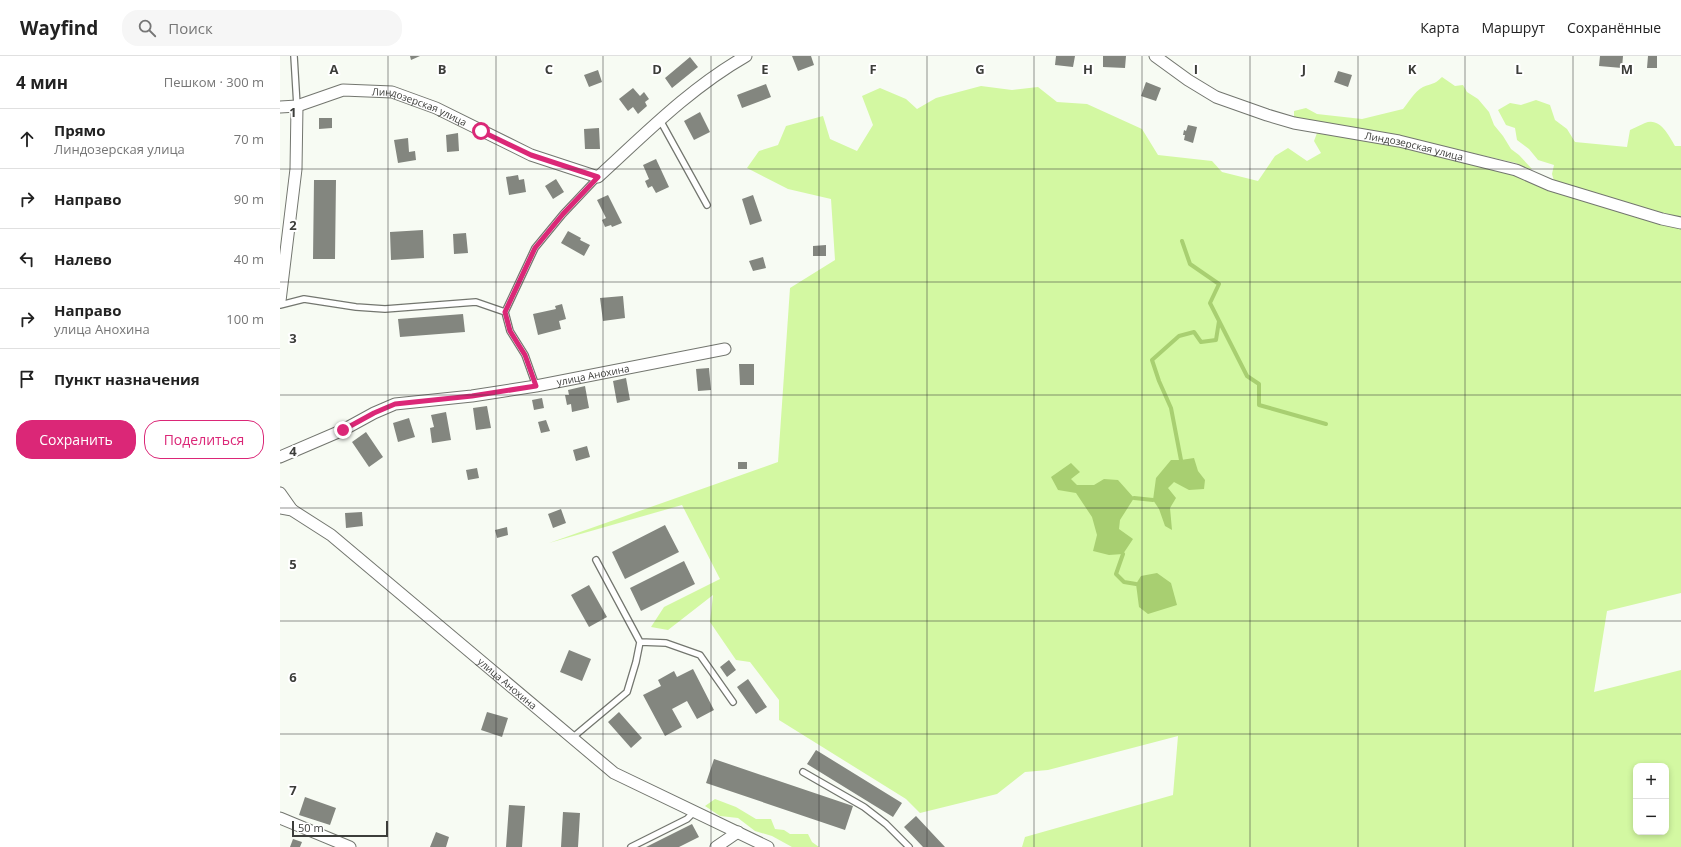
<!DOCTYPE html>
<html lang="ru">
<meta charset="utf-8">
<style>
body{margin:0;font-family:"Open Sans",sans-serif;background:#f6f6f6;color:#222}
.controls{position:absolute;right:12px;bottom:12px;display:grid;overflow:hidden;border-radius:8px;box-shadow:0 2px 6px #0003}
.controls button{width:36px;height:36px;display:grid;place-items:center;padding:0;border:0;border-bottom:1px solid #e0e0e0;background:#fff;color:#222;font:20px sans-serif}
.scale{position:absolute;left:12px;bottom:10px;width:96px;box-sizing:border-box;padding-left:4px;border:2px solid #3c3d3a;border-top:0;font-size:11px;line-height:14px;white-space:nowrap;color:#3c3d3a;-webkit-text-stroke:3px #fff;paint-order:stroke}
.stop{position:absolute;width:12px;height:12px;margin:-9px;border:3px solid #db2777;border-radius:50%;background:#fff}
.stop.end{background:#db2777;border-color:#fff;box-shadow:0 1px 4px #0008}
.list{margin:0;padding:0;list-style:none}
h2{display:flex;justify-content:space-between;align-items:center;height:52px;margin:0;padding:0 16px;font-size:17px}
h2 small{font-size:13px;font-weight:400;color:#767676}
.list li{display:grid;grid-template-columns:26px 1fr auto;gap:12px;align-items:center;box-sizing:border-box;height:60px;padding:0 16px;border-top:1px solid #e0e0e0}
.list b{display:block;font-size:15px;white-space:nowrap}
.list p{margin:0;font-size:13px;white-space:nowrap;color:#767676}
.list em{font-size:13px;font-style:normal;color:#767676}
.actions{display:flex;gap:8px;padding:12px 16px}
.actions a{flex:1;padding:9px 0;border:1px solid #db2777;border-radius:16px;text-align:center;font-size:14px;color:#db2777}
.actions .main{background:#db2777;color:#fff}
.icon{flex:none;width:22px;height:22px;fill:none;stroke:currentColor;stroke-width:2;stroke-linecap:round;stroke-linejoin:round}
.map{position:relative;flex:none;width:1401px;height:791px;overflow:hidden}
header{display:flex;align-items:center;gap:24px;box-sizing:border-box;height:56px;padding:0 20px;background:#fff;border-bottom:1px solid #e0e0e0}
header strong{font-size:19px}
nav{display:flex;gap:22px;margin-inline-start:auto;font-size:14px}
.search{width:280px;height:36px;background:#f6f6f6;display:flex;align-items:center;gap:10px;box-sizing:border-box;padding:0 14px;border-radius:16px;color:#767676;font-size:15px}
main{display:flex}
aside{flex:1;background:#fff}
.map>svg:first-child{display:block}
</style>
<header>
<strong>Wayfind</strong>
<div class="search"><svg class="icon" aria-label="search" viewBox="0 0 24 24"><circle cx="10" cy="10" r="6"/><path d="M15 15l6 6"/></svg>Поиск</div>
<nav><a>Карта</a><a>Маршрут</a><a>Сохранённые</a></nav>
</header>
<main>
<aside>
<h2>4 мин<small>Пешком · 300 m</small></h2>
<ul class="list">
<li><svg class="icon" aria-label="ahead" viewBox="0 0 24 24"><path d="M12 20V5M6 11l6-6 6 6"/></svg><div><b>Прямо</b><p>Линдозерская улица</p></div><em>70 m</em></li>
<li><svg class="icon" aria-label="right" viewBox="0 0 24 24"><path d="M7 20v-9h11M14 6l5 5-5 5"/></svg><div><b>Направо</b></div><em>90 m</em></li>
<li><svg class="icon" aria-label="left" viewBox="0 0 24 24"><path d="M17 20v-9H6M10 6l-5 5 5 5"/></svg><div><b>Налево</b></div><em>40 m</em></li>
<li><svg class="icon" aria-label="right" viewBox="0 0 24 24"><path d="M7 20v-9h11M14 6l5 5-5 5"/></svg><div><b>Направо</b><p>улица Анохина</p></div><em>100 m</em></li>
<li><svg class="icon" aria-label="arrive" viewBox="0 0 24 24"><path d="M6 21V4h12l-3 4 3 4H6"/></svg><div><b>Пункт назначения</b></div></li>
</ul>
<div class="actions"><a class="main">Сохранить</a><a>Поделиться</a></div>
</aside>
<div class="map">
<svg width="1401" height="791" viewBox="0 0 1401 791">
<rect width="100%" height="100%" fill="#f7fbf3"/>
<path fill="#d3f8a2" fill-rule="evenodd" d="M1162 21 1175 30 1183 29 1187 36 1198 43 1209 56 1214 69 1223 80 1231 93 1239 99 1252 113 1245 112 1236 107 1117 80 1014 61V55L1026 52 1037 58 1082 63 1123 53C1129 46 1134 36 1143 31 1152 27 1154 29 1162 21Z
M701 30 732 34 758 31 777 46 807 48 862 73 878 99 932 105 942 116 978 125 995 100 1008 92 1027 105 1041 97 1034 85 1037 77 1118 90 1234 119 1268 134 1381 168 1401 172V537L1327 555 1314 636 1401 614V791H742L745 781 893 739 898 680 768 714 745 716 717 738 640 757 626 743 499 664V644L470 606 456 604 430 566 433 539 388 574 371 571 384 551 440 523 402 449 269 487 498 406 510 232 555 204 551 143 508 133 467 112 479 95 498 89 506 70 543 60 550 83 577 95 593 69 582 40 600 32 626 43 637 53 656 42ZM1356 710H1386V776H1356Z
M1256 44 1270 49 1275 64 1287 73 1295 86 1347 91 1350 74C1355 72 1360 69 1365 67 1380 61 1389 80 1395 90H1401V161L1383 157 1274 125 1272 118 1274 109 1258 104 1249 93 1237 84 1235 72 1226 69 1218 54 1230 47 1241 49Z
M435 743 456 751 476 763H491L495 773 504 774 510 778H528L532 786 539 791H512L492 780 475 775 458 762 440 760 425 750Z"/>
<path fill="#a8cf71" d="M914 402 918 415 925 424 924 433 909 434 894 426 888 432 896 442 890 452 892 474 885 470 879 453 873 444 876 422 891 404H901Z
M791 407 800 416 791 423 797 429H814L824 423 838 424 854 442 840 464 839 473 853 483 843 498 829 499 813 495 817 479 812 461 796 437 778 434 771 421Z
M877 517 891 527 897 549 868 558 859 551 856 528 861 520Z"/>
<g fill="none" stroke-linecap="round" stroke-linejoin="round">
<path stroke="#a8cf71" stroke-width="4" d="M902 185 910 208 939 228 930 247 967 320 979 328V349L1046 368
M901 404 891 352 879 325 872 304 899 280 914 276 921 286 936 284 939 265
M854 442 873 444
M843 498 836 518 844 526 856 528"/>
</g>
<path fill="#83867f" d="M130 0H140L131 4Z
M512 0H531L534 9 518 15Z
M776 0H795L793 11 775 9Z
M823 0H846L845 12 823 11Z
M1320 0H1343L1342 12 1319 10Z
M1368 0H1377V12H1367Z
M410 1 418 11 392 32 385 22Z
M318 14 322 26 309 31 304 19Z
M1058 15 1072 19 1068 31 1054 26Z
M866 26 881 32 876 45 861 40Z
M486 28 491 41 462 52 457 39Z
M353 32 360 40 364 36 369 43 365 46 367 50 358 58 353 51 348 55 339 43Z
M420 56 430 76 414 84 404 65Z
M39 62H52V72L39 73Z
M908 69 917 71 913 87 904 84 905 79H903L904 74 906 75Z
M319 72 320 93H305L304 73Z
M178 77 179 95 167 96 166 79Z
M128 82 129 96 135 95 136 104 118 107 114 84Z
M376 103 389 131 376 137 372 130 368 132 365 125 369 123 363 109Z
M238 119 239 124 244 123 246 136 229 139 226 121Z
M276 123 284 136 273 143 265 130Z
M34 124H56L55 203H33Z
M328 139 342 167 332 171 331 169 325 171 322 164 326 162 317 144Z
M473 139 482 165 470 169 462 143Z
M143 174 144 202 111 204 110 176Z
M288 175 301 182 300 184 310 189 304 200 281 187Z
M186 177 188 197 174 198 173 178Z
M546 189V200H533V190Z
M483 201 486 212 473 215 469 205Z
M343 240 345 262 323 265 320 242Z
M282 248 286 263 279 265 281 273 258 279 253 258 276 253 275 250Z
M183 258 185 276 120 281 118 263Z
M459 308H474V329H460Z
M429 312 431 334 418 335 416 313Z
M346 322 350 344 337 347 333 325Z
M305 330 309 352 292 356 291 348 287 349 285 339H289L288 334Z
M262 342 264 352 254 354 252 344Z
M207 350 211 372 196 374 193 352Z
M166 356 171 384 152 387 150 372 154 371 151 359Z
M129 362 135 381 118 386 113 367Z
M266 364 270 375 261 377 258 366Z
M86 376 103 401 89 411 72 386Z
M307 390 310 401 296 405 293 394Z
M458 406H467V413H458Z
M197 412 199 422 188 424 186 414Z
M281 453 286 467 273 472 268 458Z
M82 456 83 470 66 472 65 457Z
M385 469 399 496 345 523 332 496Z
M227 471 228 479 217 482 215 474Z
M404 505 415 528 361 555 350 532Z
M309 529 327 561 309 571 291 539Z
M289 594 311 603 302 625 280 616Z
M449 604 456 614 447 621 440 611Z
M413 613 434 654 417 663 407 645 392 653 402 671 385 680 363 639 381 630 378 624 394 615 397 621Z
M468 623 487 651 476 658 457 631Z
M207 656 228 662 222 681 201 674Z
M339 656 362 682 351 692 328 666Z
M536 694 622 747 613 761 527 708Z
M434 703 573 750 565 774 426 727Z
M25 741 56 752 50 769 19 759Z
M229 749 245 750 242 791H226Z
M283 756 300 757 298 791H281Z
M636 760 665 791H643L624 771Z
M412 768 419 781 399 791H366Z
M156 776 169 781 166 791H150Z
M13 783 22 786 20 791H10Z"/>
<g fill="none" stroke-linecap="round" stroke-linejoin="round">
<defs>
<path id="service" d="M14 0 17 50
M380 64 427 149
M0 249 24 243 76 251 105 253 196 246 225 256
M256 330 245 299 230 275 225 256 255 192 283 158 318 121
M360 586 386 587 420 599 453 646
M292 682 347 636 356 606 360 586 316 504
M523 716 584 751 606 768 629 791
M351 791 407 763 415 755"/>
<g id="minor">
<path id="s1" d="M875 0 908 24 936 41 987 59 1014 67 1119 85 1236 114 1270 129 1382 163 1401 167"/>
<path id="s2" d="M0 51 17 50 63 34 112 36 156 52 251 99 318 121C365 78 410 32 466 0"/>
<path d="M0 245 16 113 17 50"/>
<path id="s3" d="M0 401 63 374 94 357 115 348 192 340 256 330 445 293"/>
<path d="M0 437 12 454"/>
<path id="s4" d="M0 452 12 454 51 479 334 717 488 791"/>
<path d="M0 762 70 791"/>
<path d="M436 791 458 776"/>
</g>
</defs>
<use href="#service" stroke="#73766f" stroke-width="8"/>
<use href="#minor" stroke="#73766f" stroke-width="13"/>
<use href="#service" stroke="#fff" stroke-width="5.5"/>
<use href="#minor" stroke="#fff" stroke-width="11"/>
</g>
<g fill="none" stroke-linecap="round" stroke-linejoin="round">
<path stroke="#db2777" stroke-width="5" d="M63 374 94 357 115 348 192 340 256 330 245 299 230 275 225 256 255 192 283 158 318 121 251 99 201 75"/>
</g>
<path fill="none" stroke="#3c3d3a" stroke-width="1" stroke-opacity="0.55" d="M108 0V791M216 0V791M323 0V791M431 0V791M539 0V791M647 0V791M754 0V791M862 0V791M970 0V791M1078 0V791M1185 0V791M1293 0V791M0 113H1401M0 226H1401M0 339H1401M0 452H1401M0 565H1401M0 678H1401"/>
<g text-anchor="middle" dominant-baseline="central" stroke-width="4" stroke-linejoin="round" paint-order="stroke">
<g font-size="10" fill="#3c3d3a" stroke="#fff">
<text stroke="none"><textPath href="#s2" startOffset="145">Линдозерская улица</textPath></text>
<text stroke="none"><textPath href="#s1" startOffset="278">Линдозерская улица</textPath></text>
<text stroke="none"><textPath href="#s3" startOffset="327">улица Анохина</textPath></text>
<text stroke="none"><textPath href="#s4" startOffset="289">улица Анохина</textPath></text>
</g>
</g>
<g font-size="13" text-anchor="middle" font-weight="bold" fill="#3c3d3a" stroke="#fff" stroke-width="4" stroke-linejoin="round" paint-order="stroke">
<text x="54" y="18">A</text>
<text x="162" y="18">B</text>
<text x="269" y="18">C</text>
<text x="377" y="18">D</text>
<text x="485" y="18">E</text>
<text x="593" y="18">F</text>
<text x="700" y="18">G</text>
<text x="808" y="18">H</text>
<text x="916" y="18">I</text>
<text x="1024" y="18">J</text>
<text x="1132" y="18">K</text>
<text x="1239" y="18">L</text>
<text x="1347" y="18">M</text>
<text x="13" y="61">1</text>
<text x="13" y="174">2</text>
<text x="13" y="287">3</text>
<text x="13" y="400">4</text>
<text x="13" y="513">5</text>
<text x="13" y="626">6</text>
<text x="13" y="739">7</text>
</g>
</svg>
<div class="controls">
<button>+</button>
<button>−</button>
</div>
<div class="scale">50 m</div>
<div class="stop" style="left:201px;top:75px"></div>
<div class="stop end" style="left:63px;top:374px"></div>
</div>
</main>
